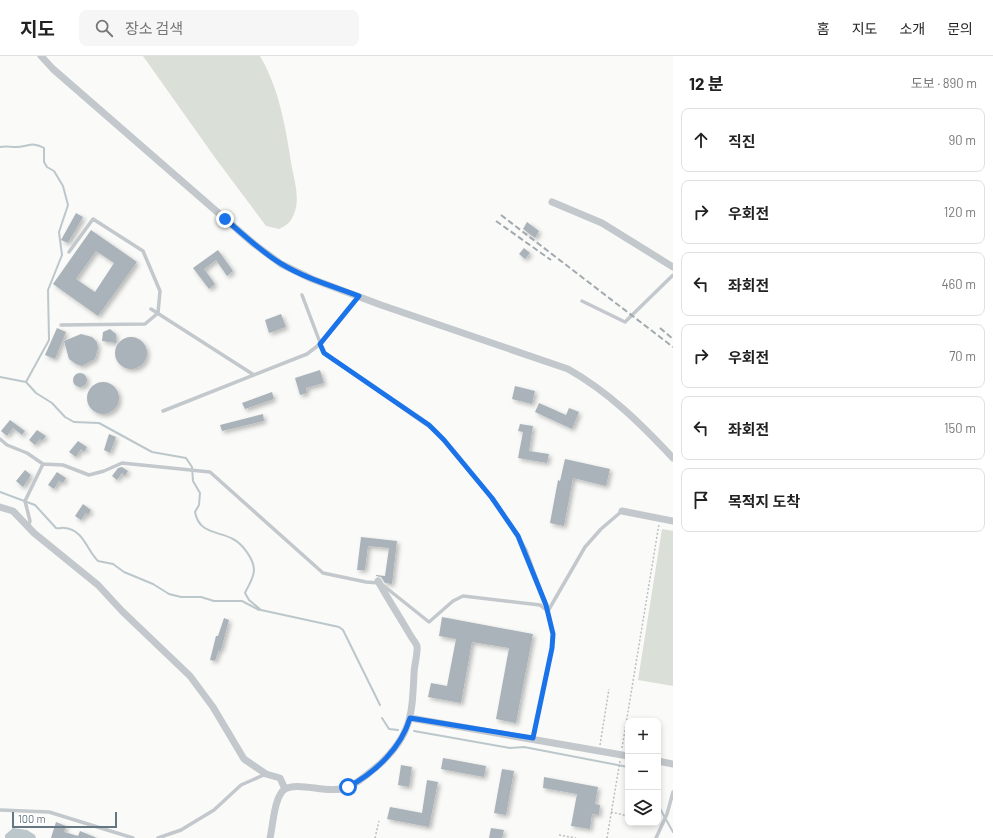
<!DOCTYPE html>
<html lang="ko">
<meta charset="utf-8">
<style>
body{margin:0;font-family:Barlow,"Noto Sans KR",sans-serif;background:#f6f6f6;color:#222}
.controls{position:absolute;right:12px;bottom:12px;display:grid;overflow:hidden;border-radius:8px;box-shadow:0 2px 6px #0003}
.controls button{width:36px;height:36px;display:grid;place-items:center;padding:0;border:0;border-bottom:1px solid #e0e0e0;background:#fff;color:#222;font:20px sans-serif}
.scale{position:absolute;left:12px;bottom:10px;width:105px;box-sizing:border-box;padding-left:4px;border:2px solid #657683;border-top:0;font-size:11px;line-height:14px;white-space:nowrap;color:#657683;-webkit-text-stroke:3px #fff;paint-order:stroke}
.stop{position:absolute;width:12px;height:12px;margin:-9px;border:3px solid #1a73e8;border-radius:50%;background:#fff}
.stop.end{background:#1a73e8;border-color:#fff;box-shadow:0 1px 4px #0008}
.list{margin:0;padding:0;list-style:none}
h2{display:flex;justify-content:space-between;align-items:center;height:52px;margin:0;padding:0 16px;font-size:17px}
h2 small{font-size:13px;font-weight:400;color:#767676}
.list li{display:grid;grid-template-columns:26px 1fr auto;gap:12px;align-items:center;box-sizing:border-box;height:64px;margin:0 8px 8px;padding:0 8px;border:1px solid #e0e0e0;border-radius:8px}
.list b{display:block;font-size:15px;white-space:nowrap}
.list em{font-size:13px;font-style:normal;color:#767676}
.icon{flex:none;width:22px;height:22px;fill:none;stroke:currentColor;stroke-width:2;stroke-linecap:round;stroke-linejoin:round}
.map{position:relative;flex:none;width:673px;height:782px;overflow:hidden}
header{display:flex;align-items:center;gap:24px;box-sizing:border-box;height:56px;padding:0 20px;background:#fff;border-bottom:1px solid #e0e0e0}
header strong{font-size:19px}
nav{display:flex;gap:22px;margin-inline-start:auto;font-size:14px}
.search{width:280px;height:36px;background:#f6f6f6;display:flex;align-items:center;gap:10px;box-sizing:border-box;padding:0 14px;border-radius:8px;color:#767676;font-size:15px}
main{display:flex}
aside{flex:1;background:#fff}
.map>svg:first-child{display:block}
</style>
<header>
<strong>지도</strong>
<div class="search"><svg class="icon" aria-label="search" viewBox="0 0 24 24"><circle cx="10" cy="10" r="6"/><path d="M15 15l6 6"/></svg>장소 검색</div>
<nav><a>홈</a><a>지도</a><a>소개</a><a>문의</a></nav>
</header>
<main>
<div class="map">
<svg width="673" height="782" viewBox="0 0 673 782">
<defs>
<filter id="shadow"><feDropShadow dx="2.5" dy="2.5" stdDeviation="2" flood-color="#0004"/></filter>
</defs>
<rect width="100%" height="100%" fill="#fafaf8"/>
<path fill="#dadfd7" d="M143 0H260C280 34 286 74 292 112 295 127 300 144 294 158 291 166 286 170 279 173L266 170 216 103Z
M662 473 673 475V630L638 624Z"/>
<path fill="#bbc7cb" d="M13 772 27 774 35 779 36 782H5V779Z"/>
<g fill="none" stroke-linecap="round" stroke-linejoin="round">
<path stroke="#bbc7cb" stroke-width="2" d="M0 91C6 90 10 91 16 91 27 91 33 85 44 92V106L47 111 54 115 63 130 68 149 59 176 62 199 48 234 49 284 26 326
M0 321 26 326 36 337 52 347 65 361 74 366 99 367 152 396 186 402 192 411 193 425 200 437 199 449 195 456C199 478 218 475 233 483 243 488 254 504 254 514 254 522 248 530 245 537L249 544 261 554 339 571 343 574 380 649
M0 436 35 449 56 472C60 473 62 471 65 472 84 474 87 495 98 505L113 508 124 516 153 528 169 538 181 541H201L214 545H242L259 554
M382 662 389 673 398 674
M414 675 510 692 524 691 628 711
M658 749 673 776"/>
</g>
<path fill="#aab3b9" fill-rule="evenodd" filter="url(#shadow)" d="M76 157 83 161 68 187 61 184Z
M527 166 539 175 535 182 523 173Z
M91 174 137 206 98 260 53 228ZM96 195 114 207 95 236 76 223Z
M524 192 530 197 525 203 519 198Z
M218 194 233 215 227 220 216 204 204 213 215 228 209 233 193 212Z
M281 258 286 271 269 277 265 264Z
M57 272 66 276 55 303 45 299Z
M110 273 116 278V287L102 285 103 276Z
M81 278 92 281 97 286 98 292 95 303 82 310 76 308 69 303 64 285Z
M115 297a16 16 0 1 1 32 0a16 16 0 1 1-32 0Z
M320 314 324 327 306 332 307 337 300 339 295 322Z
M73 324a7 7 0 1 1 14 0a7 7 0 1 1-14 0Z
M87 342a16 16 0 1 1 32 0a16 16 0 1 1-32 0Z
M515 330 535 335 532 348 512 343Z
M272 336 274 343 245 353 242 347Z
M539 347 566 359 569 352 579 356 572 373 535 356Z
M263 358 264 365 222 375 220 369Z
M10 364 25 375 22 379 13 372 7 380 1 375Z
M520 368 533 370 529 395 549 398 547 407 518 402 523 376 518 375Z
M37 374 46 380 42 385 40 383 35 389 29 384Z
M109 378 116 381 110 397 104 394Z
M78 385 87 391 84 396 81 393 76 401 69 396Z
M565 403 610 413 606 430 573 422 564 470 550 467 558 424 560 425Z
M122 411 128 415 125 420 122 417 117 424 112 420 118 412Z
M25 414 31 419 23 431 16 425Z
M57 416 66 422 63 427 59 425 54 433 48 429Z
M83 448 91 454 88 459 86 457 81 464 75 460Z
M361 481 397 485 392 528 385 527 381 521 376 520V519L385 520 389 492 368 490 365 514H357Z
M442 561 533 578 516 667 496 663 509 592 472 586 461 647 428 641 431 627 447 630 456 583 439 580Z
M224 562 229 564 221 594H219L215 605 210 604 216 580H218Z
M443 702 486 710 484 721 441 713Z
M401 709 412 711 409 731 398 729Z
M502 713 514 715 506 759 494 757Z
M544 721 598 731 595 748 600 749 599 759 592 758 590 773 571 770 577 738 543 732Z
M427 724 438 726 429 771 387 763 390 751 422 757Z
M56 766 66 770 64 776 78 780 80 775 97 782H51Z
M491 772 504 774 502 782H489Z"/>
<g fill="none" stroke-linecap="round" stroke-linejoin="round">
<path stroke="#bbbfc2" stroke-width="1.5" stroke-dasharray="2 2" stroke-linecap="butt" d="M600 689 609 633
M622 692 659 468
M611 756 628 760
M559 779 576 782
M375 782 379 765
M607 782 620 705"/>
<path stroke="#c3c8cc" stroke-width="3.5" d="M302 239 324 297 437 376 498 450 518 480 526 494 546 549 553 578 552 592 533 682
M582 245 625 266 673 219
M151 253 254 319
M61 269 145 268 158 257 160 235 143 195 93 163 69 196
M163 355 307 298 320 288 359 241
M0 383 7 389 27 397 43 408 63 409 89 419 104 415 122 407 210 416 323 517 366 526 379 527
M28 471 30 465 25 445 43 408
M384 530 429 566 453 545 463 540 540 549 548 555 585 491 601 473 622 455
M0 754 49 756 133 782
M158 782 181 774 214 754 241 729 266 718
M656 782 667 758 673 736"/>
<path stroke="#c3c8cc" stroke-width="7" d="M41 0 53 13 254 188 281 208 312 223 381 249 568 313C609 336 641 368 673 402
M552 146 602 167 673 211
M0 451 13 455 34 477 98 529 122 555 190 620 213 651 244 703 266 718 280 722 285 733
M622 455 673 465
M410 662 628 700
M658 705 673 708
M270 782C273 770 274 740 285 733 299 725 330 739 348 731 360 726 370 716 380 708 412 678 412 658 414 618 414 610 418 597 417 590 416 587 411 581 409 577 399 560 388 543 378 525"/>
<path stroke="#a2aab0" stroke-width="2" stroke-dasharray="6 3" stroke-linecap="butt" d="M501 159 673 291
M496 165 551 204
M660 272 673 283"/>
</g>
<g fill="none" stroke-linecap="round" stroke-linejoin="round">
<path stroke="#1a73e8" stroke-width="5" d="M225 163C243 178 260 195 280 207 304 222 332 230 359 240L320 288 324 297 429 369 444 384 492 442 518 480 546 549 553 578 552 592 533 682 410 662C401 692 376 716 348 731"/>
</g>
</svg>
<div class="controls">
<button>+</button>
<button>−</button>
<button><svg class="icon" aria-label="layers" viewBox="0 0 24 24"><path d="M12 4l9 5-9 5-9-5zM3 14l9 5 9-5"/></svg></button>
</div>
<div class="scale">100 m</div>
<div class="stop" style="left:348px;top:731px"></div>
<div class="stop end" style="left:225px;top:163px"></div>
</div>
<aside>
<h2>12 분<small>도보 · 890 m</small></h2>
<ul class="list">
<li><svg class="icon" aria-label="ahead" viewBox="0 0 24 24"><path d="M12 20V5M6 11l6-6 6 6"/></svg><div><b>직진</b></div><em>90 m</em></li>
<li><svg class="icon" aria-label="right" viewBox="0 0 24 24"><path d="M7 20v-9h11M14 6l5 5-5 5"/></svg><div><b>우회전</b></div><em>120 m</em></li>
<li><svg class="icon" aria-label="left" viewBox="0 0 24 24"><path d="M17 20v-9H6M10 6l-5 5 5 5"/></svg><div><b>좌회전</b></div><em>460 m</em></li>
<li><svg class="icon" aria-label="right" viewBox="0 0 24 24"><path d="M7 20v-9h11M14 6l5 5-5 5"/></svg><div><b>우회전</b></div><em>70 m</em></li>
<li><svg class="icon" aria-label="left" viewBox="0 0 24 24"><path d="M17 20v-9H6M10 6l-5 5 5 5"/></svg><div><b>좌회전</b></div><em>150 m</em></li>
<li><svg class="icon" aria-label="arrive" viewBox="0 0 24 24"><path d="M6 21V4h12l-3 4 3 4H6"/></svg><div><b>목적지 도착</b></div></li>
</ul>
</aside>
</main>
